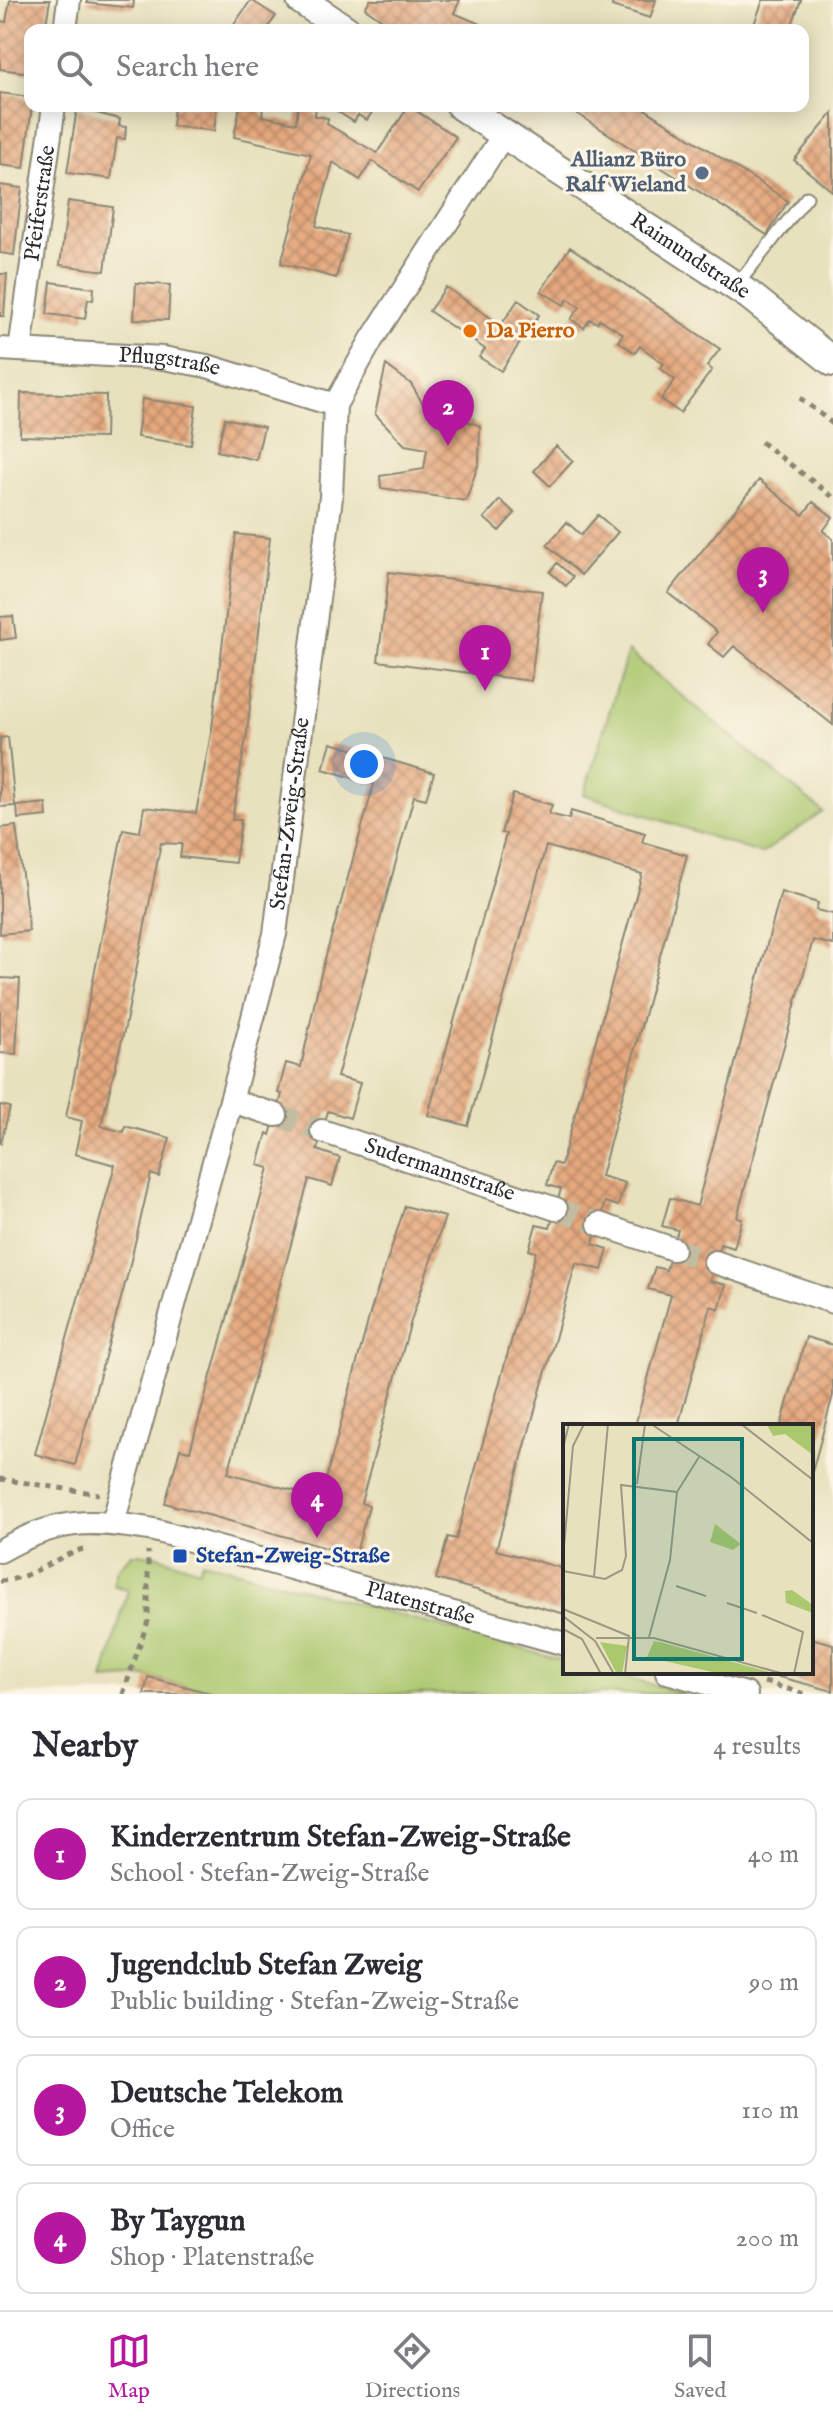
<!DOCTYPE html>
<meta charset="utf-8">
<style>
body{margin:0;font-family:"IM FELL English",serif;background:#f7f7f7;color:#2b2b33}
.you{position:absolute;left:364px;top:764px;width:28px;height:28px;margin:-20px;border:6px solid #fff;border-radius:50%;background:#1a73e8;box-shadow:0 0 0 12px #1a73e833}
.badge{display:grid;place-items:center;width:52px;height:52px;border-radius:50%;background:#b5179e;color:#fff;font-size:26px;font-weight:700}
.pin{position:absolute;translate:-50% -66px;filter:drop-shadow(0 2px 4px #0008)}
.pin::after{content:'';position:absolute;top:42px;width:28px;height:24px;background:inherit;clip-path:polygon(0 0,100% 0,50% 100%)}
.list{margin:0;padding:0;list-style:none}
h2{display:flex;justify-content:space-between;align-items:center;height:104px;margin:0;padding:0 32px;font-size:34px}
h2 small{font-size:26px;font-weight:400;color:#7c7c81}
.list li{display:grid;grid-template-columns:52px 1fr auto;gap:24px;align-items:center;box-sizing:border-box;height:112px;margin:0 16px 16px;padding:0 16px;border:2px solid #e1e1e2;border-radius:16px}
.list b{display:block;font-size:30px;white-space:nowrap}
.list p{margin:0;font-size:26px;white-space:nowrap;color:#7c7c81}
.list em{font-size:26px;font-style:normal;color:#7c7c81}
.icon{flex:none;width:44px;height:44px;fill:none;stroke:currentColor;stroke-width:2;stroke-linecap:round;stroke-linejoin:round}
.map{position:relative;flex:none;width:833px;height:1694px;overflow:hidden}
.search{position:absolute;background:#fff;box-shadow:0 4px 20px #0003;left:24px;right:24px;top:24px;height:88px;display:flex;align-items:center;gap:20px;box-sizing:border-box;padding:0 28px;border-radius:16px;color:#7c7c81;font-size:30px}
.sheet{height:616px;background:#fff}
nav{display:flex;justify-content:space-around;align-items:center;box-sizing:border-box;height:112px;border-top:2px solid #e1e1e2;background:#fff;font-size:22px;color:#7c7c81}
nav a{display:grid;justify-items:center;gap:4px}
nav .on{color:#b5179e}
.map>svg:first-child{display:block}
</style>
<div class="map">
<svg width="833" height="1694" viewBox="0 0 833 1694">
<defs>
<pattern id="building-cross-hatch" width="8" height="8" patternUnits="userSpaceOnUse" patternTransform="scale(2)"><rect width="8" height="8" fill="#e5a87e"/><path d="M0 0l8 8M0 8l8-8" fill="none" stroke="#ba8967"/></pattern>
</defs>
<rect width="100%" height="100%" fill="#fcf5e5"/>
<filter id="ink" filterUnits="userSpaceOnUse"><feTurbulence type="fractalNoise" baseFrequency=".0125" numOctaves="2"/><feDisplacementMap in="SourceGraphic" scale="16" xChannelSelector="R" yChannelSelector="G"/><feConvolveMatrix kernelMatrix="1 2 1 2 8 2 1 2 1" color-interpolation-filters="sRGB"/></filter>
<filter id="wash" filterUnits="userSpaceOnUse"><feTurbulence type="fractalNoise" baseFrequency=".006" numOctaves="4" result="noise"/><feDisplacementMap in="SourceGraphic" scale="32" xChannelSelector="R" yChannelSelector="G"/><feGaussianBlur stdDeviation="1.8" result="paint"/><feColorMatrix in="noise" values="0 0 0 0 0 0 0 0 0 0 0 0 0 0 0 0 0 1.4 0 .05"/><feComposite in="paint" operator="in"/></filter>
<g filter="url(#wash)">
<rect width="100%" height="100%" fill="#e8e1be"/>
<path fill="#acc86f" stroke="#6c7a4d" stroke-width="2" d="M628 651 823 812 761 854 584 794Z
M132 1554H152L199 1570 202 1561 565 1661V1672H606L686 1694H216L148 1677 103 1680 128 1590 113 1585 117 1569Z"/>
<g id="blocks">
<path fill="url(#building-cross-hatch)" d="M10 0H50L45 30H30V73L0 69V21L6 22Z
M87 0H134L133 8 87 3Z
M251 0 276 16 266 30H230Z
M370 0H460L454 13 494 30H397L365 8Z
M613 0H656L650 18 612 6Z
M763 0H801L790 30H752Z
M0 93 30 97 32 106 24 168 0 165Z
M174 106H217L214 131 172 126Z
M240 106H263L262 116 296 123 298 106H316L315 116 328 118 327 124 377 153 409 106 456 137 418 192 372 161 360 180 333 162 316 226 348 235 336 278 281 263 311 154 234 137Z
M329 106H376L367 120 358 115 354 122Z
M565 106H640L788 201 767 235Z
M77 108 120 119 119 126 126 127 125 139 117 138 111 179 67 173Z
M833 113V192L794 160Z
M0 185 22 188 14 255 0 253Z
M68 201 113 207 105 271 60 265Z
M570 247 720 349 707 366 712 370 680 413 661 399 675 380 660 368 664 364 640 346 635 353 618 341 623 334 600 319 597 323 590 319 584 328 571 319 580 307 568 299 564 305 541 291Z
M0 274H7L4 316H0Z
M51 282 94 288 93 300 88 299 85 319 47 314Z
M136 283 170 285 168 320 134 319Z
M446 287 501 325 518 300 539 315 501 371 479 357 485 349 429 311Z
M386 365 411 384 423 404 480 426 479 462 466 501 381 488 380 476 424 469 427 449 405 445 375 414Z
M21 393 106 395 105 438 20 436Z
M142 399 196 406 191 445 137 437Z
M225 418 264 427 256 460 217 451Z
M556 446 573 461 550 486 534 471Z
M759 480 803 515 813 502 833 517 823 531 833 539V725L734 646 724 657 708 644 717 632 668 593Z
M500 500 515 513 499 531 484 518Z
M598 515 618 532 581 575 547 545 567 522 581 535Z
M236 534 270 538 247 732 232 820H241L235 863 180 857 182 844 161 843 125 1027 101 1126 124 1132 125 1126 170 1138 159 1177 151 1174 128 1273 75 1465 35 1454 115 1165 75 1154 82 1121 66 1117 123 829 140 832 144 807 196 813 212 728Z
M557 563 573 577 566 586 550 572Z
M389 572 542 591 531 681 378 661Z
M13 616 16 638 0 640V617Z
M8 737 15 806 0 807V738Z
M331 743 434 773 426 799 414 796 337 1077 360 1083 350 1118 328 1111 317 1150 340 1158 332 1186 309 1179 228 1473 321 1498 371 1310 405 1206 445 1217 411 1321 361 1503 369 1506 355 1556 165 1503 180 1449 190 1451 269 1168 258 1165 267 1133 270 1135 276 1115 282 1094 278 1093 286 1063 301 1067 320 977 374 784 323 769Z
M513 794 552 805 549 814 569 819 571 811 645 833 642 842 687 855 601 1176 625 1183 618 1206 605 1202 593 1244 608 1249 602 1270 576 1263 496 1550 565 1569V1614L436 1579 448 1537 456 1539 536 1252 529 1250 536 1225 550 1228 561 1189 547 1185 553 1163 561 1165 642 874 546 846 468 1126 428 1115 506 834 501 833Z
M46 803 47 816 18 819 17 806Z
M16 826 29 931 0 934V828Z
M781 892 818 903 816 910 833 914V945L813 940 737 1217 742 1219 734 1248 720 1244 710 1281 726 1285 719 1309 711 1306 678 1426H635L671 1295 648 1289 655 1267 666 1270 678 1230 662 1226 670 1198 697 1206Z
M0 978 20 979 16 1054 0 1053Z
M0 1105 10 1107 1 1143 0 1142Z
M806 1337 833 1345V1395L812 1472 811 1426H781Z
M811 1638 833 1644V1691L764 1673 811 1672Z
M148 1677 211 1693V1694H144Z"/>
</g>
</g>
<g filter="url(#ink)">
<use href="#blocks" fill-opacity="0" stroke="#8a8674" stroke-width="2"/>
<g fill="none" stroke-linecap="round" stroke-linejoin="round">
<path stroke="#c2bda1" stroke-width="22" stroke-dasharray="22 11" stroke-linecap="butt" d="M276 1115 322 1131
M556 1209 599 1224
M673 1249 715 1262"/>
<defs>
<path id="service" d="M736 286 807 197"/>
<g id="minor">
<path d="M65 30 69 0"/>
<path id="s1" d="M0 349 163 358 207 366 335 405"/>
<path id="s2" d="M20 350 54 106"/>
<path d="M231 1101 276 1115"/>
<path id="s3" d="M322 1131 556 1209"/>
<path d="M599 1224 673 1249"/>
<path d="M715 1262 833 1302"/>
<path id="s4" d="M113 1523 231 1101 275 934 331 497 335 405 372 339 504 134"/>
<path id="s5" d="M0 1551C57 1518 91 1519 154 1530L565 1644"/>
<path d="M667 1672 746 1694"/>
</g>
<g id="tertiary">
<path d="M301 0 346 30"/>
<path id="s6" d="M461 106 749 295 833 362"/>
</g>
</defs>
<use href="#service" stroke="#8a8674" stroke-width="15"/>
<use href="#minor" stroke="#8a8674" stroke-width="26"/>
<use href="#tertiary" stroke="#8a8674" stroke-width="32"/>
<path stroke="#8a8674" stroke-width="5" stroke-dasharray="6 6" stroke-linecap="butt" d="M800 398 833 424
M761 442 833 497
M0 1479 99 1494
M0 1581C30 1580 54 1557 83 1549
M764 1682 805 1694
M123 1694 148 1621V1551"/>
<use href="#service" stroke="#fff" stroke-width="11"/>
<use href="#minor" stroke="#fff" stroke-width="22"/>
<use href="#tertiary" stroke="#fff" stroke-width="28"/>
</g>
</g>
<circle fill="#5c6f8a" stroke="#fcf5e5" stroke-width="3" cx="702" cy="173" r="8"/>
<circle fill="#e8710a" stroke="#fcf5e5" stroke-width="3" cx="470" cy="331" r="8"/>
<rect fill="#1a4fb4" stroke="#fcf5e5" stroke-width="3" x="172" y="1548" width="16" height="16" rx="4"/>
<g text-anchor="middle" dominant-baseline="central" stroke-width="6" stroke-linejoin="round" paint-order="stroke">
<g font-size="22" font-weight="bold" fill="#4e5e75" stroke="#fcf5e5" text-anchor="end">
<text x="686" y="160">Allianz Büro<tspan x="686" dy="25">Ralf Wieland</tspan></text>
</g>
<g font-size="22" fill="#2b2b2b" stroke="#fcf5e5">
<text stroke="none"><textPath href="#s2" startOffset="148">Pfeiferstraße</textPath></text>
<text stroke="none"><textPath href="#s6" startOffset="274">Raimundstraße</textPath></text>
<text stroke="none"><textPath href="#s1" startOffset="170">Pflugstraße</textPath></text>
<text stroke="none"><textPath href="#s4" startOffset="732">Stefan-Zweig-Straße</textPath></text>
<text stroke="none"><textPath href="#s3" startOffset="124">Sudermannstraße</textPath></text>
<text stroke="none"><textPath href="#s5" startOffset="436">Platenstraße</textPath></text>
</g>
<g font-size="22" font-weight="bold" fill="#c56008" stroke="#fcf5e5" text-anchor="start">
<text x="486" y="331">Da Pierro</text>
</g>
<g font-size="22" font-weight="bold" fill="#164399" stroke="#fcf5e5" text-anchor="start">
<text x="196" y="1556">Stefan-Zweig-Straße</text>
</g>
</g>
<g transform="translate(563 1424)">
<rect width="250" height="250" fill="#e8e1be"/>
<path d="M250 0V31L222 10 210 12 204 1ZM152 100 178 120 170 126 147 118ZM229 166 250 181V189L223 179 222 167ZM91 217 97 218 214 250H158L84 233ZM37 218 64 222 59 250H54Z" fill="#acc86f"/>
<path fill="none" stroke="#9c9883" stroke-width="2" d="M88 0 168 53 250 119M178 0 250 56M0 24 6 0M74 60 82 0M0 133 10 22 21 0M0 147 42 155 59 146 63 132 58 61 114 68M31 153 45 0M113 162 143 172M164 179 194 189M0 185 66 212 62 250M199 191 240 208 231 250M0 192 32 217 51 250M0 205 19 215 38 250M86 213 107 136 114 68 136 33M33 214H91L221 250"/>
<path fill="#0f766e" fill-opacity="0.15" stroke="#0f766e" stroke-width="4" d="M71 15H179V235H71Z"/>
<rect width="250" height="250" fill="none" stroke="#2b2b2b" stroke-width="4"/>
</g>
</svg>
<div class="you"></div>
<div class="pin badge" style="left:485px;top:691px">1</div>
<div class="pin badge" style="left:448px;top:446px">2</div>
<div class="pin badge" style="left:763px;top:613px">3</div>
<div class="pin badge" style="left:317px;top:1538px">4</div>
<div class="search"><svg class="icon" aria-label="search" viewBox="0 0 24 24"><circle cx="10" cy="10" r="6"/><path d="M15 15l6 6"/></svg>Search here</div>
</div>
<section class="sheet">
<h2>Nearby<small>4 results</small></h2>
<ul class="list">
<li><span class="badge">1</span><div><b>Kinderzentrum Stefan-Zweig-Straße</b><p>School · Stefan-Zweig-Straße</p></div><em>40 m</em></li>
<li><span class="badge">2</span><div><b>Jugendclub Stefan Zweig</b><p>Public building · Stefan-Zweig-Straße</p></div><em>90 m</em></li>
<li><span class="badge">3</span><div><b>Deutsche Telekom</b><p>Office</p></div><em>110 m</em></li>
<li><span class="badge">4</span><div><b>By Taygun</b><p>Shop · Platenstraße</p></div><em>200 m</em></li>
</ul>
</section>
<nav>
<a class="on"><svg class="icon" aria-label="map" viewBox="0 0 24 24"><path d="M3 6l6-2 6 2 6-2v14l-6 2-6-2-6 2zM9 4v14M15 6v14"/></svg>Map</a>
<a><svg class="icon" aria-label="directions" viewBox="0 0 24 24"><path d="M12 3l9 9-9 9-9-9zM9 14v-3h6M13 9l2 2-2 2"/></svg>Directions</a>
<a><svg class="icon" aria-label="saved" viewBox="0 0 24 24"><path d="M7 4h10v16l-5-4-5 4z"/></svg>Saved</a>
</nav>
